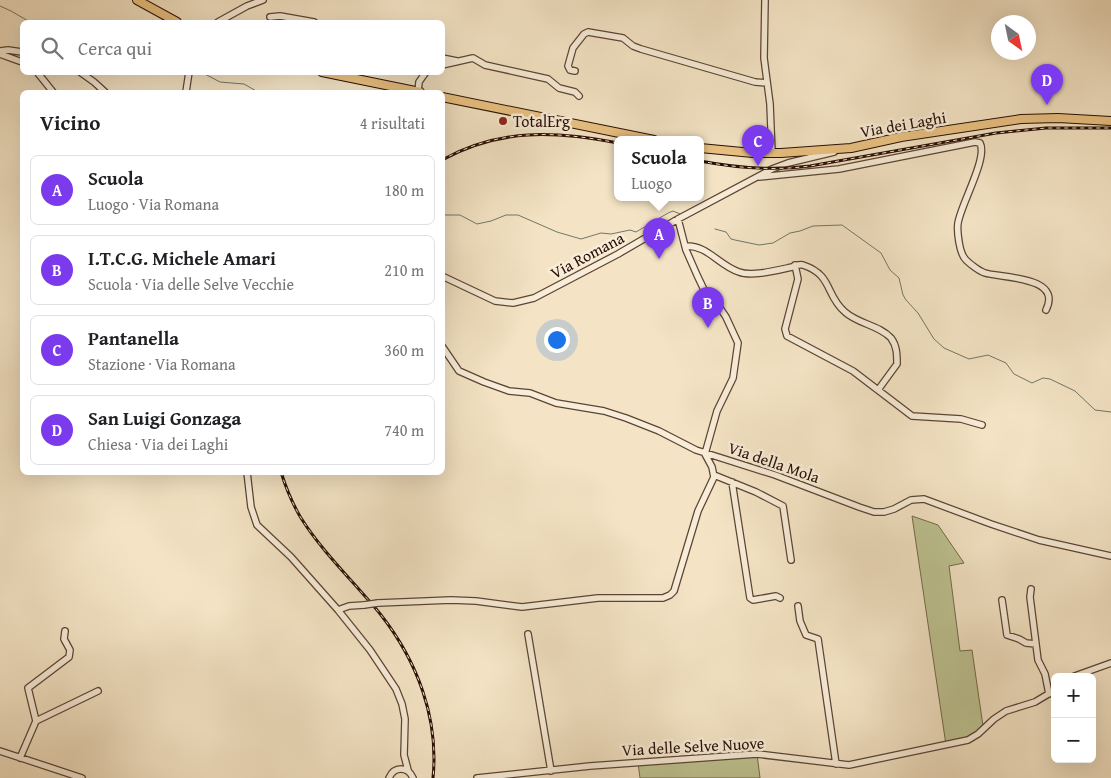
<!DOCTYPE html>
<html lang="it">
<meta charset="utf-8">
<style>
body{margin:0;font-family:"Gentium Book Plus",serif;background:#f2f2f2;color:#202124}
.controls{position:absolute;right:15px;bottom:15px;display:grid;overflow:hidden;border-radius:8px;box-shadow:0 5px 20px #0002}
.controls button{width:45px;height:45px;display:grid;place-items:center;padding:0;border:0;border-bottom:1px solid #e0e0e0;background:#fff;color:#202124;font:25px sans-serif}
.compass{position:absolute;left:991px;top:15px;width:45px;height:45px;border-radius:50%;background:#fff;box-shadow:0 5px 20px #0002;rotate:147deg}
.you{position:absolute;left:556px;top:339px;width:18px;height:18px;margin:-12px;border:4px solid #fff;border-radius:50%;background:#1a73e8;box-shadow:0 0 0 8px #1a73e833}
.badge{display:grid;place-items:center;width:32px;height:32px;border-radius:50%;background:#7c3aed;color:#fff;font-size:16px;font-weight:700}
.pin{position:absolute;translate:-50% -41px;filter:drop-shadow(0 1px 2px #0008)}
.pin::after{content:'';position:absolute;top:26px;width:18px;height:15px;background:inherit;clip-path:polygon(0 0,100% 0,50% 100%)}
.popup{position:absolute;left:614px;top:136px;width:90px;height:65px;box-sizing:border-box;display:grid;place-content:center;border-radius:8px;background:#fff;filter:drop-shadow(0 1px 4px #0005);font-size:16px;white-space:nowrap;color:#757577}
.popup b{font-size:19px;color:#202124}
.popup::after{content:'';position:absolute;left:50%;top:100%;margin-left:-10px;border:10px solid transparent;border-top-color:#fff}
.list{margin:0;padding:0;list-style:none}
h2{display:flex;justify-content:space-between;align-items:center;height:65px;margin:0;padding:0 20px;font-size:21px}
h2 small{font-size:16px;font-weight:400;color:#757577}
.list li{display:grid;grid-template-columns:32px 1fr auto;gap:15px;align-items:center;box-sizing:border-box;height:70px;margin:0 10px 10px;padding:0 10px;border:1px solid #e0e0e0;border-radius:8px}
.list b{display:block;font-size:19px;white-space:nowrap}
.list p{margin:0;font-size:16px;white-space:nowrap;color:#757577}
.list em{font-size:16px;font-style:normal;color:#757577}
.icon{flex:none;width:28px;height:28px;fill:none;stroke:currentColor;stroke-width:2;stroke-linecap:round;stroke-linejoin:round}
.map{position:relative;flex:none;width:1111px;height:778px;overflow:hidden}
.search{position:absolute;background:#fff;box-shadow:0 5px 20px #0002;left:20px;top:20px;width:425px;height:55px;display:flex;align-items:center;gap:12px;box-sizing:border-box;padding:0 18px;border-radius:8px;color:#757577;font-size:19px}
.panel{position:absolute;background:#fff;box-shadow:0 5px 20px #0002;left:20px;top:90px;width:425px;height:385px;border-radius:8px}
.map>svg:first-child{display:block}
</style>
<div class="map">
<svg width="1111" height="778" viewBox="0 0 1111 778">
<rect width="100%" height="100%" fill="#f4e4c5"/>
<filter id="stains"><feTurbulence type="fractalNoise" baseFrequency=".004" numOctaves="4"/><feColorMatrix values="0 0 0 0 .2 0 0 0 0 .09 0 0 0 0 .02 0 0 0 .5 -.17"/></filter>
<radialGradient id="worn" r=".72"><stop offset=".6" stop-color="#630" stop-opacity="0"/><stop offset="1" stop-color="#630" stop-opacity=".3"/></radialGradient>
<path fill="#bec392" stroke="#74684b" d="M912 516 938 525 964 563 949 566 960 651 972 650 983 726 971 738 946 745Z
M757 754 760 778H640L638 763Z"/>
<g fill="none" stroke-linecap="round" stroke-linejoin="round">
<path stroke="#6f786a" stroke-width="1" d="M0 6 11 11 30 22
M201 72 220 82 244 84 258 92
M442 215H460L477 224 491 221 506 215H518L557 232 581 239 601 233 611 234 630 230 636 232 668 213 673 211 680 214
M715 229 726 232 731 239 735 240 759 245 773 243 790 233 800 231 813 226 842 225 881 253 890 270 899 278 903 295 906 300 918 313 934 339 944 348 969 359 988 355 1006 363 1014 374 1032 383 1043 378 1050 379 1075 391 1095 410 1111 412"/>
<defs>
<path id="minor" d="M765 0 764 58 770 104 772 153
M270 17 280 16 314 22
M218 22 247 6 263 0
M0 51 8 50 22 52
M0 54 22 62
M442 58 457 61
M442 65 473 58 485 65 548 79 559 88 575 92 579 96
M575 71 570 70 568 66 573 48 584 34 588 32 623 38 633 46 641 49 755 82 767 83
M37 72 53 92
M80 72 94 82 105 92
M186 92 189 72
M418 92 419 82 426 72
M759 177 839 169 975 142 980 143C988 158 961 204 958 223 957 229 958 236 959 242 960 248 961 255 966 260 970 264 979 271 985 273 1001 278 1063 276 1046 310
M685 246C708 245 718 265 739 272 752 277 778 270 792 267 796 266 798 264 803 265 833 275 825 295 845 312 858 324 879 325 891 338 897 346 897 355 897 364L878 390
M795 265 798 279 785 329 787 336 853 371 912 416 961 419 982 425
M442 276 495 301 513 303 534 298 618 254 678 219 772 169 788 163 834 152
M442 346 459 371 484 382 509 391 530 393 556 403 604 411 626 418 659 431 696 450 775 475 859 507 874 512H884L894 509 911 500 924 499 991 524 1039 540 1111 556
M247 472 251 507 257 525 291 557 338 610 370 650 396 689 402 704 405 719 404 755 408 770
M714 475 756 492 783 506 791 560
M732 482 750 598 753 600 776 596 780 598
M1031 589 1030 597 1038 660 1045 674 1049 694
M1002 600 1007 635 1019 639 1026 643 1036 644
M378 603 451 600 476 601 522 607 598 598H663L670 595 674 591 698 511 714 477 712 467 705 454 717 411 733 378 738 343 726 317 718 305 706 294 697 275 686 250 678 219
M798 606 800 621 806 635 818 639 836 764
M338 610 349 606 364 605
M528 634 551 771
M1072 677 1111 663
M36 721 98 691
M0 751 82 778
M20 758 36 721 28 688 69 657 70 650 64 639 65 631
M389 778C394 766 408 766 413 778
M477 778 590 766 757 754 849 765 968 740 978 734 994 719 1006 711 1035 702 1055 690"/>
<path id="major" d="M137 0 177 22
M322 72 420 92
M442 97 654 140
M700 148 753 153H781L851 148 901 137 1021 119 1058 118 1111 121"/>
</defs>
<use href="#minor" stroke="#5c4434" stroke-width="8"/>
<use href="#major" stroke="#290e04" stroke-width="10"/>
<use href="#minor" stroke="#f8edd9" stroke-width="5.5"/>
<use href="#major" stroke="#eac282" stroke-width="8"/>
<defs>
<path id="rail" d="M442 160C500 128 555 131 618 143
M700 161C737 168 772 171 810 166L996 133 1046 128H1111
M281 472C286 488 292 503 301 518 323 553 355 583 381 615 417 661 439 718 433 778"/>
</defs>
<use href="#rail" stroke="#290e04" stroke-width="3"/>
<use href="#rail" stroke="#f8edd9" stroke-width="1" stroke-dasharray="4" stroke-linecap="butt"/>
<defs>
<path id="minor-bridge" d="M364 605 378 603"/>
</defs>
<use href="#minor-bridge" stroke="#5c4434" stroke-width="8" stroke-linecap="butt"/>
<use href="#minor-bridge" stroke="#f8edd9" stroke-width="5.5"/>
</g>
<circle fill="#8f2418" stroke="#f8edd9" stroke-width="2" cx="503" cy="121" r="5"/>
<g text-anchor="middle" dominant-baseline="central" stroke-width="5" stroke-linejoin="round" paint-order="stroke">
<g font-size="16" fill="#290e04" stroke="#f8edd9" text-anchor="start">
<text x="513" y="121">TotalErg</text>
</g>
<g font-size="16" fill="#290e04" stroke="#f8edd9">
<text transform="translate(903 124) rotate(-10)">Via dei Laghi</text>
<text transform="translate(587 255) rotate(-28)">Via Romana</text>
<text transform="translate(774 462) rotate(19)">Via della Mola</text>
<text transform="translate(693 746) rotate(-3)">Via delle Selve Nuove</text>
</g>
</g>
<rect width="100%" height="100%" filter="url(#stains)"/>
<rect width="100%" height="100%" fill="url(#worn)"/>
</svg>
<div class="controls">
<button>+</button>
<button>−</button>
</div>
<svg class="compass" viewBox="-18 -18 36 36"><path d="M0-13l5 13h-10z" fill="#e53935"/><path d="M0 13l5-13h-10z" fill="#757577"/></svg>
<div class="you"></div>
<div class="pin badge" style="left:659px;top:259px">A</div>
<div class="popup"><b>Scuola</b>Luogo</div>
<div class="pin badge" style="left:708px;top:328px">B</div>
<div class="pin badge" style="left:758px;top:166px">C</div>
<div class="pin badge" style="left:1047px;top:105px">D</div>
<div class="search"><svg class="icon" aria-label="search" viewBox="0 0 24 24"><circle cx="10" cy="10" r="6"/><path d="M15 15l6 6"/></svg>Cerca qui</div>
<section class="panel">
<h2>Vicino<small>4 risultati</small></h2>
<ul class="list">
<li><span class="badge">A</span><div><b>Scuola</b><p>Luogo · Via Romana</p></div><em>180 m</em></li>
<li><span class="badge">B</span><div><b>I.T.C.G. Michele Amari</b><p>Scuola · Via delle Selve Vecchie</p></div><em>210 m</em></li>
<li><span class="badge">C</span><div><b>Pantanella</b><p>Stazione · Via Romana</p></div><em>360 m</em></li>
<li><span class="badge">D</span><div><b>San Luigi Gonzaga</b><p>Chiesa · Via dei Laghi</p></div><em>740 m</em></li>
</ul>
</section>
</div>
